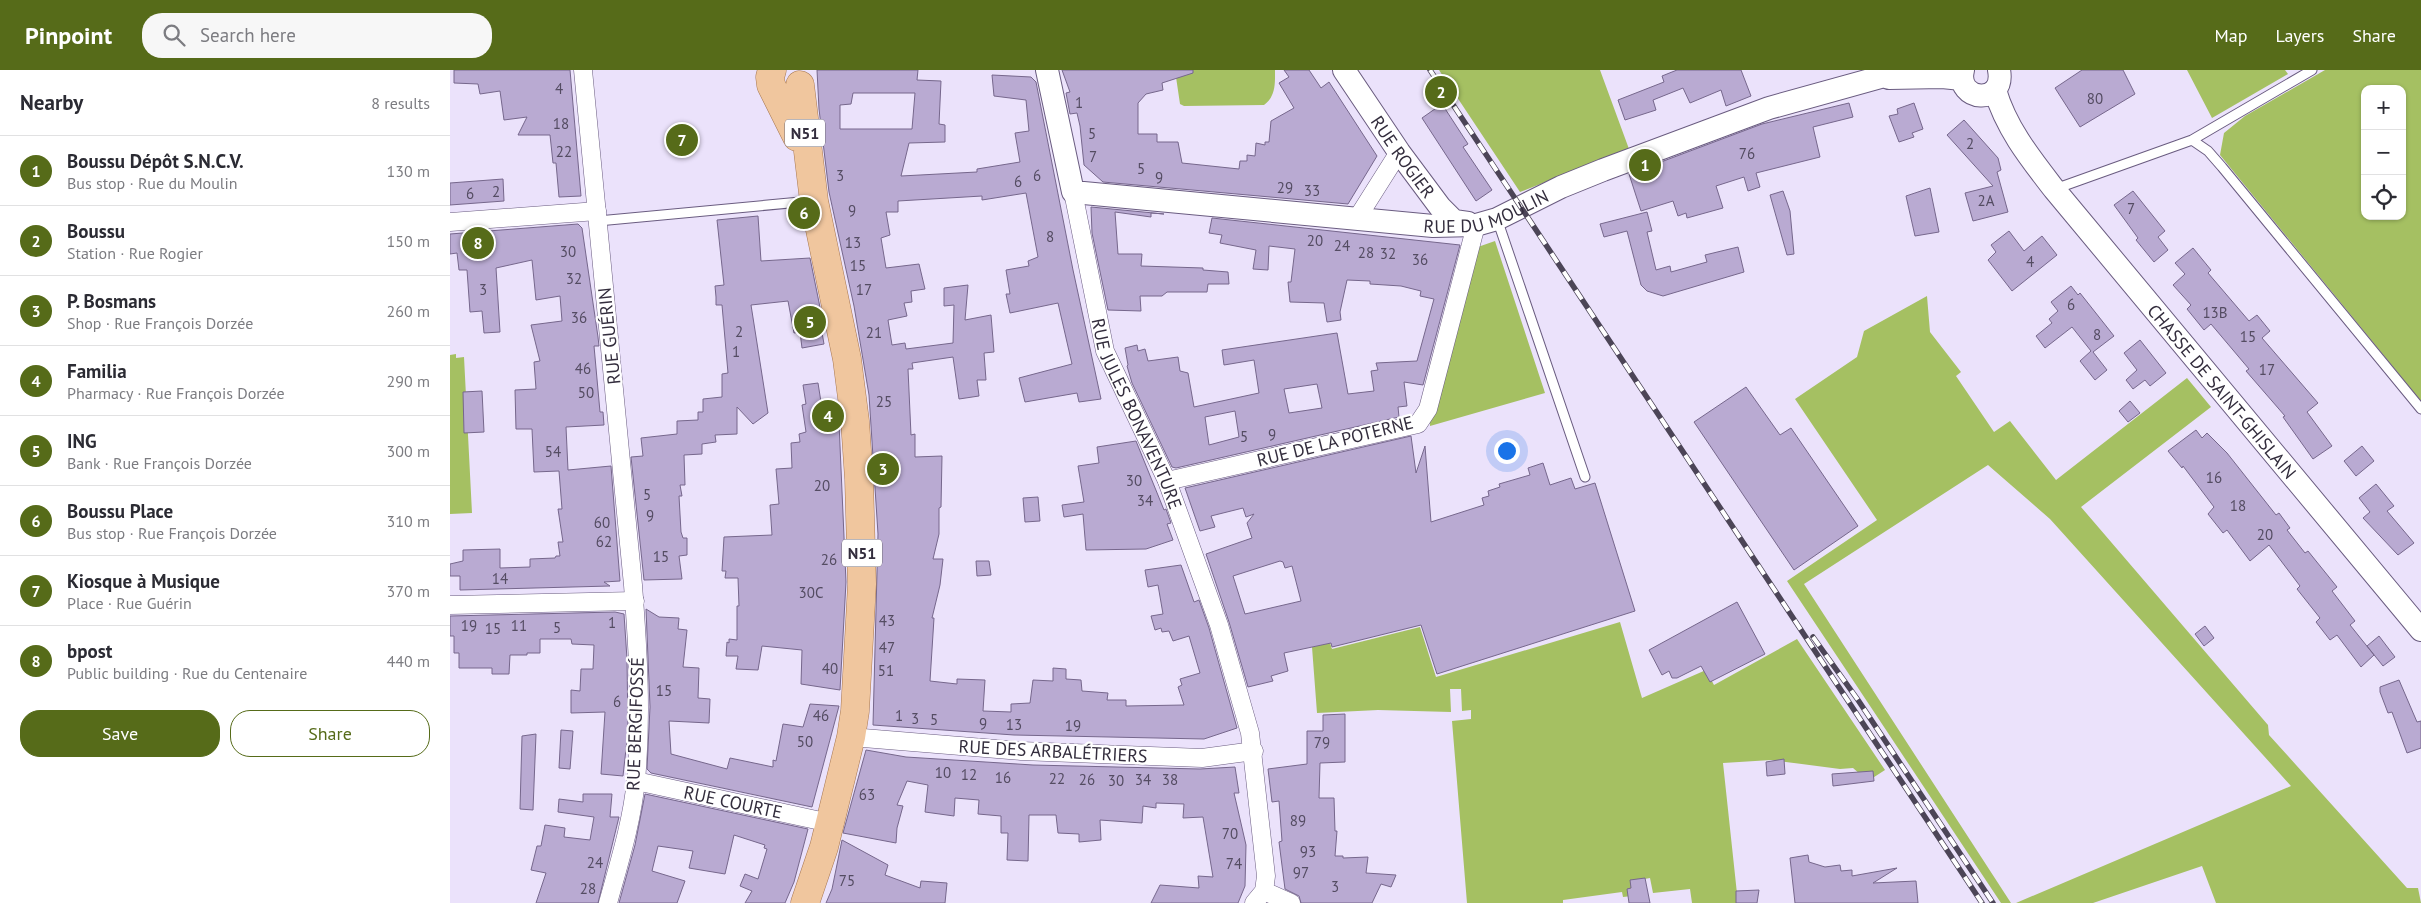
<!DOCTYPE html>
<meta charset="utf-8">
<style>
body{margin:0;font-family:"PT Sans",sans-serif;background:#f7f7f7;color:#2b2b33}
.controls{position:absolute;right:15px;top:15px;display:grid;overflow:hidden;border-radius:10px;box-shadow:0 1px 4px #0004}
.controls button{width:45px;height:45px;display:grid;place-items:center;padding:0;border:0;border-bottom:1px solid #e1e1e2;background:#fff;color:#2b2b33;font:25px sans-serif}
.you{position:absolute;left:1056px;top:380px;width:18px;height:18px;margin:-12px;border:4px solid #fff;border-radius:50%;background:#1a73e8;box-shadow:0 0 0 8px #1a73e833}
.badge{display:grid;place-items:center;width:32px;height:32px;border-radius:50%;background:#566b19;color:#fff;font-size:16px;font-weight:700}
.pin{position:absolute;translate:-50% -50%;border:2px solid #fff;box-shadow:0 1px 5px #0006}
.list{margin:0;padding:0;list-style:none}
h2{display:flex;justify-content:space-between;align-items:center;height:65px;margin:0;padding:0 20px;font-size:21px}
h2 small{font-size:16px;font-weight:400;color:#7c7c81}
.list li{display:grid;grid-template-columns:32px 1fr auto;gap:15px;align-items:center;box-sizing:border-box;height:70px;padding:0 20px;border-top:1px solid #e1e1e2}
.list b{display:block;font-size:19px;white-space:nowrap}
.list p{margin:0;font-size:16px;white-space:nowrap;color:#7c7c81}
.list em{font-size:16px;font-style:normal;color:#7c7c81}
.actions{display:flex;gap:10px;padding:15px 20px}
.actions a{flex:1;padding:11px 0;border:1px solid #566b19;border-radius:20px;text-align:center;font-size:18px;color:#566b19}
.actions .main{background:#566b19;color:#fff}
.icon{flex:none;width:28px;height:28px;fill:none;stroke:currentColor;stroke-width:2;stroke-linecap:round;stroke-linejoin:round}
.map{position:relative;flex:none;width:1971px;height:833px;overflow:hidden}
header{display:flex;align-items:center;gap:30px;box-sizing:border-box;height:70px;padding:0 25px;background:#566b19;color:#fff}
header strong{font-size:24px}
nav{display:flex;gap:28px;margin-inline-start:auto;font-size:18px}
.search{width:350px;height:45px;background:#f7f7f7;display:flex;align-items:center;gap:12px;box-sizing:border-box;padding:0 18px;border-radius:20px;color:#7c7c81;font-size:19px}
main{display:flex}
aside{flex:1;background:#fff}
.map>svg:first-child{display:block}
</style>
<header>
<strong>Pinpoint</strong>
<div class="search"><svg class="icon" aria-label="search" viewBox="0 0 24 24"><circle cx="10" cy="10" r="6"/><path d="M15 15l6 6"/></svg>Search here</div>
<nav><a>Map</a><a>Layers</a><a>Share</a></nav>
</header>
<main>
<aside>
<h2>Nearby<small>8 results</small></h2>
<ul class="list">
<li><span class="badge">1</span><div><b>Boussu Dépôt S.N.C.V.</b><p>Bus stop · Rue du Moulin</p></div><em>130 m</em></li>
<li><span class="badge">2</span><div><b>Boussu</b><p>Station · Rue Rogier</p></div><em>150 m</em></li>
<li><span class="badge">3</span><div><b>P. Bosmans</b><p>Shop · Rue François Dorzée</p></div><em>260 m</em></li>
<li><span class="badge">4</span><div><b>Familia</b><p>Pharmacy · Rue François Dorzée</p></div><em>290 m</em></li>
<li><span class="badge">5</span><div><b>ING</b><p>Bank · Rue François Dorzée</p></div><em>300 m</em></li>
<li><span class="badge">6</span><div><b>Boussu Place</b><p>Bus stop · Rue François Dorzée</p></div><em>310 m</em></li>
<li><span class="badge">7</span><div><b>Kiosque à Musique</b><p>Place · Rue Guérin</p></div><em>370 m</em></li>
<li><span class="badge">8</span><div><b>bpost</b><p>Public building · Rue du Centenaire</p></div><em>440 m</em></li>
</ul>
<div class="actions"><a class="main">Save</a><a>Share</a></div>
</aside>
<div class="map">
<svg width="1971" height="833" viewBox="0 0 1971 833">
<rect width="100%" height="100%" fill="#ebe2fb"/>
<path fill="#a5c062" fill-rule="evenodd" d="M737 0H825C825 14 826 26 814 35L734 36 730 34 726 7Z
M989 0H1150L1179 79 1070 122Z
M1737 0H1835L1838 4 1762 48Z
M1875 0H1971V331L1770 85 1774 63 1795 46ZM1915 19H1952V146H1915Z
M1045 171 1095 323 980 356V350L1025 178Z
M1477 226 1480 262 1511 302 1506 306 1544 362 1560 351 1606 410 1737 308 1761 337 1631 437 1818 655 1819 665 1957 818H1968L1971 833H1766L1752 796 1643 833H1566L1841 716 1600 449 1538 395 1354 514 1561 833H1551L1337 511 1427 450 1345 329 1407 287 1414 261Z
M6 284V288L14 287 22 443 0 444V285Z
M1170 552 1192 628 1256 600 1264 615 1347 569 1435 700 1418 711 1403 698 1390 699 1321 690 1273 693 1288 833H1242L1240 819 1203 823 1200 808 1189 810 1191 825 1173 827 1172 822 1113 830V833H1017L1002 651 1021 649V640L1012 641 1011 619H1000L1001 642 928 640 867 643 862 577 880 573 882 579 970 557 986 607Z"/>
<path fill="#b9aad2" stroke="#76678c" fill-rule="evenodd" d="M4 0H120L131 126 109 127 106 93H103L100 65H68L77 47 54 50 50 21 30 24 28 14 4 13Z
M367 0H468L467 10 491 11 489 54 495 55V72L459 73 451 106 527 102V99L570 92 565 63 579 61 576 30 544 26 542 5 581 7 586 12 623 200 651 329 629 332 627 323 575 332 569 308 622 294 608 233 560 243 556 224H560L556 200 579 196 578 191 588 187 576 123 532 130V126L448 131V142H436L440 165 431 168 436 198 469 194 475 219 461 221 462 232 454 233 457 246 438 250 442 275 455 273 456 279 503 273 504 235 494 236V218L518 215 515 250 541 245 544 282 534 283 536 310H527L529 326 509 329 503 287 462 293 463 299H458L461 365 465 364V387L492 386 491 437 489 438V464L483 489H493L490 515 482 548H484L480 611 507 614V609L535 610 533 641 561 642V634L580 633 583 610 603 611V598L616 599V609L631 610 632 621 658 623 657 630H676V636L734 635 728 617 732 615 730 609 750 603 739 566 723 571 719 561 712 562 711 558 705 560 701 546 713 544 708 515 698 517 695 500 731 495 744 532 749 530 759 558 787 658 754 669 564 665 423 655 428 464 419 325 404 236 379 122 369 39ZM403 23H465L462 59H390V35L401 34Z
M612 0H743V3L712 13 713 20 696 24 688 33V64H707V72H728L732 93 789 99 790 91H797V85L805 86 806 73 815 75V72H819L821 51 844 38 829 13 839 7 834 0H859L871 18 879 12 927 86 898 134 653 112 634 95 630 56 627 43 620 44 616 23 620 22Z
M1227 0H1291L1301 26 1276 36 1271 20 1240 33 1233 18 1203 30 1206 40 1175 50 1168 30 1214 12 1212 6Z
M1632 0H1673L1685 24 1630 57 1605 18Z
M1399 33 1403 47 1363 57 1370 87 1306 103 1310 117 1298 121 1294 107 1266 116 1273 138 1237 148 1236 143 1228 146 1223 131 1191 141 1179 104 1312 54Z
M1464 33 1473 59 1462 63 1464 67 1449 72 1439 46 1448 44 1447 39Z
M992 34 1018 74 1013 77 1042 120 1026 131 972 48Z
M1514 50 1548 88 1551 100 1547 102 1558 142 1523 151 1515 123 1543 116 1497 65Z
M220 70a12 12 0 1 1 24 0a12 12 0 1 1-24 0Z
M53 109 54 131 0 135V113Z
M1480 118 1489 162 1465 166 1456 126Z
M1333 121 1340 141 1344 184 1337 185 1320 125Z
M1683 121 1715 161 1708 167 1718 180 1704 192 1686 170 1688 168 1664 135Z
M641 137 714 144 701 143V147L665 142 668 184H692L691 196 753 198V200L778 202 779 214H758L757 222H717L712 226H690L691 241 658 240 642 163Z
M1197 142 1202 161 1197 162 1206 200 1220 196 1221 202 1257 192 1255 185 1288 177 1294 202 1213 226 1197 221 1191 215 1177 161 1154 167 1150 154Z
M308 146 311 191 360 188 374 257H371L374 274 352 278 350 262 344 263 338 231 301 235 318 343 303 354 287 337V364L265 365 266 372 252 374V384L234 385 235 415H230L232 426H229L231 462 233 468H237V485L229 486 232 509 194 510 181 387 193 386 191 368 227 364V351L248 350V342H253V329L272 327V304L278 303 272 235H266V227L265 216 274 215 267 150Z
M762 148 1010 175 973 315 954 312 957 336 948 337 949 347 726 398 722 397 682 313 677 296 678 295 675 278 687 275 688 281 695 279 698 291 728 287 730 301 738 303 744 337 809 323 804 290 774 295 772 280 887 263 898 324 924 321 921 301 928 300 926 293 967 291 984 229 970 226 971 221 951 216 920 214V211L897 210 890 242 891 250 877 252 874 233 840 232 838 212H841L845 179 819 176 818 200 803 199 806 180 770 173 772 165 759 163ZM867 314 872 338 839 343 834 319ZM785 341 789 367 759 375 755 347Z
M128 154 132 158 148 267 149 276H144L150 342H153L154 355 116 357 118 400 161 396 170 511 154 512 160 516 10 520V506H0V494L13 491V480L50 479V498L80 497V489L105 488 106 486H110L108 472H113L108 439H112L109 401 84 402 82 359H66L65 320 86 319 84 292 90 291 81 255 112 251 110 226 86 230 82 190 46 198 50 262 34 263 32 241 20 242 17 200H9L7 183 0 184V164Z
M1559 161 1574 181 1592 166 1607 185 1562 221 1538 190 1546 182 1541 175Z
M1743 178 1761 200 1758 203 1799 251 1807 245 1820 261 1812 268 1868 333 1857 342 1882 376 1863 389 1833 347 1835 346 1796 301 1799 299 1761 254 1754 260 1737 239 1741 235 1723 215 1735 204 1725 193Z
M1621 216 1628 225 1630 223 1664 266 1643 282 1657 300 1645 310 1630 291 1641 281 1622 257 1595 278 1586 266 1602 253 1599 249 1608 241 1601 232Z
M1690 270 1716 303 1700 316 1695 310 1683 319 1676 310 1687 300 1674 283Z
M368 313 371 332 387 331 389 353 396 512 390 620 351 614 352 580 312 576 308 600 286 599 288 586H276L277 572 279 573V569L287 570V536H289L288 508H275L276 501H272L274 467 322 465 320 435 329 434 326 399 342 398 341 373 350 372 349 364 356 362 352 335 356 334 353 315Z
M1296 317 1330 365 1341 358 1408 456 1344 500 1244 352Z
M32 321 34 362 14 363 13 322Z
M1680 331 1690 343 1678 352 1669 341Z
M1746 360 1752 368 1757 363 1777 383 1826 445 1829 443 1840 458 1837 460 1855 483 1858 481 1887 517 1882 521 1905 551 1900 555 1924 585 1911 597 1887 565 1880 570 1866 552 1870 548 1847 519 1850 516 1819 475 1800 491 1777 460 1773 463 1758 444 1764 437 1733 396 1732 398 1718 381Z
M961 366 966 403 975 376 981 452 1034 435 1032 428 1039 426 1038 421 1050 417 1049 414 1080 405 1078 398 1093 393 1100 415 1121 408 1125 419 1145 413 1185 541 987 604 971 555 882 577 881 573 834 583 838 601 821 606 823 611 798 617 779 552 756 484 802 468 797 453 804 444 796 447 793 438 761 446 765 457 750 461 735 418ZM830 491 833 492 835 498 842 496 851 531 795 544 783 506Z
M686 371 714 440 716 439 721 453 717 454 723 470 696 479 636 480 633 444 614 447 612 435 634 432 628 396 649 393 647 377Z
M1912 376 1924 391 1906 406 1894 391Z
M1926 414 1944 436 1937 441 1964 473 1948 485 1913 448 1920 442 1909 428Z
M588 427 590 451 575 452 573 428Z
M526 491H539L541 505 527 506Z
M1287 532 1315 584 1260 612 1251 596 1227 608H1222L1219 601 1212 605 1199 580Z
M196 539 209 547 229 548 228 559 237 560 233 597 249 598 248 628 260 629 259 653 219 651 221 684 277 699 280 688 323 697V690L326 691 333 654 353 657 360 634 389 636 362 737 201 703 197 699 200 637Z
M165 542 174 544 177 589 178 661 173 706 151 704 155 642 121 643V620L130 621 131 599H143L144 575 122 574 121 569H90V583H77V585H60L59 604H42V598H9V583H4V566H0V546Z
M1755 556 1764 568 1754 576 1745 564Z
M1929 566 1945 587 1933 596 1917 576Z
M1949 610 1967 652 1971 651V678L1957 683 1942 642 1938 643 1930 622V617Z
M895 644V692L870 693 869 728H884L885 761H887L885 786H893V788L918 787 916 803 946 805 941 817 931 814 922 833H851L849 826 835 819 829 772 832 771 829 731 822 732 818 699 857 694V661H873V645Z
M111 660 123 661 120 699 109 698Z
M86 664 83 740 70 739 72 666Z
M416 680 456 687 583 695 750 699 785 697 789 723H784L796 775 795 816 788 833H701L710 815 749 818 748 806 763 807 753 747 733 748 734 734 706 733V738L693 736 692 753 650 750 651 770 629 772V764L608 763 606 745H579L578 791 557 790 558 763H551V746L528 744 529 730 505 728 504 746 475 742 478 715 457 711 447 735 453 736 447 758 446 773 393 763Z
M1334 689 1335 704 1317 706 1316 692Z
M1423 701 1424 711 1383 716 1382 704Z
M133 724H162L160 747H169L148 833H86L96 803 81 800 87 776H91L95 755 115 758 114 767 140 770 144 747 108 742 109 729 133 732Z
M195 724 358 759 344 812 335 833H295L302 821 290 816 295 804 308 809 317 779 314 778 315 775 284 765 275 804 239 798 243 781 208 776 202 801 235 811 227 833H169L185 775Z
M392 770 438 795 435 805 470 818 471 811 497 813 495 833H376L382 819Z
M1358 785 1359 792 1375 797 1390 795 1391 801 1402 800V806L1447 798 1423 813 1466 811 1468 833H1345L1340 788Z
M1195 808 1200 833H1179L1177 819 1181 818 1180 810Z
M1309 820 1307 833H1286V821Z"/>
<g fill="none" stroke-linecap="round" stroke-linejoin="round">
<defs>
<path id="service" d="M1862 0 1742 70 1758 81 1772 97 1971 339
M1605 119 1742 70
M1047 149 1135 407
M148 151 361 131"/>
<g id="minor">
<path d="M133 0 183 515C188 580 192 645 186 710 182 752 169 793 158 833"/>
<path id="s1" d="M623 122 655 281 717 411 769 555 800 663 816 806 814 821 804 833"/>
<path d="M906 150 949 82"/>
<path d="M0 152 147 141"/>
<path d="M717 411 968 354 978 339 1026 155"/>
<path d="M0 535 185 531"/>
<path d="M401 667 571 681 752 688 804 681"/>
<path d="M186 711 380 753"/>
<path d="M814 821 841 833"/>
</g>
<g id="tertiary">
<path id="s2" d="M597 0 623 122 983 156 1026 155 1047 149 1111 117 1153 100 1319 38 1456 0"/>
<path id="s3" d="M894 0 949 82 990 137 1004 151 1018 153"/>
<path d="M1513 0C1505 32 1556 36 1549 0"/>
<path d="M1439 8 1492 7 1512 9"/>
<path id="s4" d="M1545 20C1556 58 1580 88 1604 119L1971 560"/>
</g>
<path id="primary" d="M322 0 320 7 321 15 347 67
M350 15 364 131 397 289 405 351 409 409 412 514 405 641 401 667 374 777 355 833"/>
</defs>
<use href="#service" stroke="#6a5c80" stroke-width="11"/>
<use href="#minor" stroke="#6a5c80" stroke-width="19"/>
<use href="#tertiary" stroke="#6a5c80" stroke-width="24"/>
<use href="#primary" stroke="#a77852" stroke-width="29"/>
<use href="#service" stroke="#fff" stroke-width="9"/>
<use href="#minor" stroke="#fff" stroke-width="18"/>
<use href="#tertiary" stroke="#fff" stroke-width="22"/>
<use href="#primary" stroke="#f0c69e" stroke-width="28"/>
<defs>
<path id="rail" d="M980 0 1532 833
M1363 567 1408 630 1543 833"/>
</defs>
<use href="#rail" stroke="#4c4557" stroke-width="5.5"/>
<use href="#rail" stroke="#fff" stroke-width="4" stroke-dasharray="11" stroke-linecap="butt"/>
</g>
<g text-anchor="middle" dominant-baseline="central" stroke-width="4.5" stroke-linejoin="round" paint-order="stroke">
<g font-size="15" fill="#544c62">
<text x="109" y="18">4</text>
<text x="1645" y="28">80</text>
<text x="629" y="32">1</text>
<text x="111" y="53">18</text>
<text x="642" y="63">5</text>
<text x="1520" y="73">2</text>
<text x="114" y="81">22</text>
<text x="1297" y="83">76</text>
<text x="643" y="86">7</text>
<text x="691" y="98">5</text>
<text x="390" y="105">3</text>
<text x="587" y="105">6</text>
<text x="709" y="107">9</text>
<text x="568" y="111">6</text>
<text x="835" y="117">29</text>
<text x="862" y="120">33</text>
<text x="46" y="121">2</text>
<text x="20" y="123">6</text>
<text x="1536" y="130">2A</text>
<text x="1681" y="138">7</text>
<text x="402" y="140">9</text>
<text x="600" y="166">8</text>
<text x="865" y="170">20</text>
<text x="403" y="172">13</text>
<text x="892" y="175">24</text>
<text x="118" y="181">30</text>
<text x="916" y="182">28</text>
<text x="938" y="183">32</text>
<text x="970" y="189">36</text>
<text x="1580" y="191">4</text>
<text x="408" y="195">15</text>
<text x="124" y="208">32</text>
<text x="33" y="219">3</text>
<text x="414" y="219">17</text>
<text x="1621" y="234">6</text>
<text x="1765" y="242">13B</text>
<text x="129" y="247">36</text>
<text x="289" y="261">2</text>
<text x="424" y="262">21</text>
<text x="1647" y="264">8</text>
<text x="1798" y="266">15</text>
<text x="286" y="281">1</text>
<text x="133" y="298">46</text>
<text x="1817" y="299">17</text>
<text x="136" y="322">50</text>
<text x="434" y="331">25</text>
<text x="822" y="364">9</text>
<text x="794" y="366">5</text>
<text x="103" y="381">54</text>
<text x="1764" y="407">16</text>
<text x="684" y="410">30</text>
<text x="372" y="415">20</text>
<text x="197" y="424">5</text>
<text x="695" y="430">34</text>
<text x="1788" y="435">18</text>
<text x="200" y="445">9</text>
<text x="152" y="452">60</text>
<text x="1815" y="464">20</text>
<text x="154" y="471">62</text>
<text x="211" y="486">15</text>
<text x="379" y="489">26</text>
<text x="50" y="508">14</text>
<text x="361" y="522">30C</text>
<text x="437" y="550">43</text>
<text x="162" y="552">1</text>
<text x="19" y="555">19</text>
<text x="69" y="555">11</text>
<text x="107" y="557">5</text>
<text x="43" y="558">15</text>
<text x="437" y="577">47</text>
<text x="380" y="598">40</text>
<text x="436" y="600">51</text>
<text x="214" y="620">15</text>
<text x="167" y="631">6</text>
<text x="371" y="645">46</text>
<text x="449" y="645">1</text>
<text x="465" y="648">3</text>
<text x="484" y="649">5</text>
<text x="533" y="653">9</text>
<text x="564" y="654">13</text>
<text x="623" y="655">19</text>
<text x="355" y="671">50</text>
<text x="872" y="672">79</text>
<text x="493" y="702">10</text>
<text x="519" y="704">12</text>
<text x="553" y="707">16</text>
<text x="607" y="708">22</text>
<text x="637" y="709">26</text>
<text x="693" y="709">34</text>
<text x="720" y="709">38</text>
<text x="666" y="710">30</text>
<text x="417" y="724">63</text>
<text x="848" y="750">89</text>
<text x="780" y="763">70</text>
<text x="858" y="781">93</text>
<text x="145" y="792">24</text>
<text x="784" y="793">74</text>
<text x="851" y="802">97</text>
<text x="397" y="810">75</text>
<text x="885" y="816">3</text>
<text x="138" y="818">28</text>
</g>
<g fill="#fff" stroke="#706c77" stroke-width="1">
<rect x="335" y="49.5" width="40" height="27" rx="4"/>
<rect x="392" y="469.5" width="40" height="27" rx="4"/>
</g>
<g font-size="16" font-weight="bold" fill="#332d3d">
<text x="355" y="63">N51</text>
<text x="412" y="483">N51</text>
</g>
<g font-size="18" fill="#332d3d" stroke="#fff">
<text stroke="none"><textPath href="#s3" startOffset="105">RUE ROGIER</textPath></text>
<text stroke="none"><textPath href="#s2" startOffset="542">RUE DU MOULIN</textPath></text>
<text transform="translate(159 266) rotate(-96)">RUE GUÉRIN</text>
<text stroke="none"><textPath href="#s4" startOffset="379">CHASSE DE SAINT-GHISLAIN</textPath></text>
<text stroke="none"><textPath href="#s1" startOffset="232">RUE JULES BONAVENTURE</textPath></text>
<text transform="translate(885 371) rotate(-14)">RUE DE LA POTERNE</text>
<text transform="translate(185 654) rotate(-88)">RUE BERGIFOSSÉ</text>
<text transform="translate(603 681) rotate(3)">RUE DES ARBALÉTRIERS</text>
<text transform="translate(283 732) rotate(12)">RUE COURTE</text>
</g>
</g>
</svg>
<div class="controls">
<button>+</button>
<button>−</button>
<button><svg class="icon" aria-label="locate" viewBox="0 0 24 24"><circle cx="12" cy="12" r="6"/><path d="M12 2v4M12 18v4M2 12h4M18 12h4"/></svg></button>
</div>
<div class="you"></div>
<div class="pin badge" style="left:1195px;top:95px">1</div>
<div class="pin badge" style="left:991px;top:22px">2</div>
<div class="pin badge" style="left:433px;top:399px">3</div>
<div class="pin badge" style="left:378px;top:346px">4</div>
<div class="pin badge" style="left:360px;top:252px">5</div>
<div class="pin badge" style="left:354px;top:143px">6</div>
<div class="pin badge" style="left:232px;top:70px">7</div>
<div class="pin badge" style="left:28px;top:173px">8</div>
</div>
</main>
